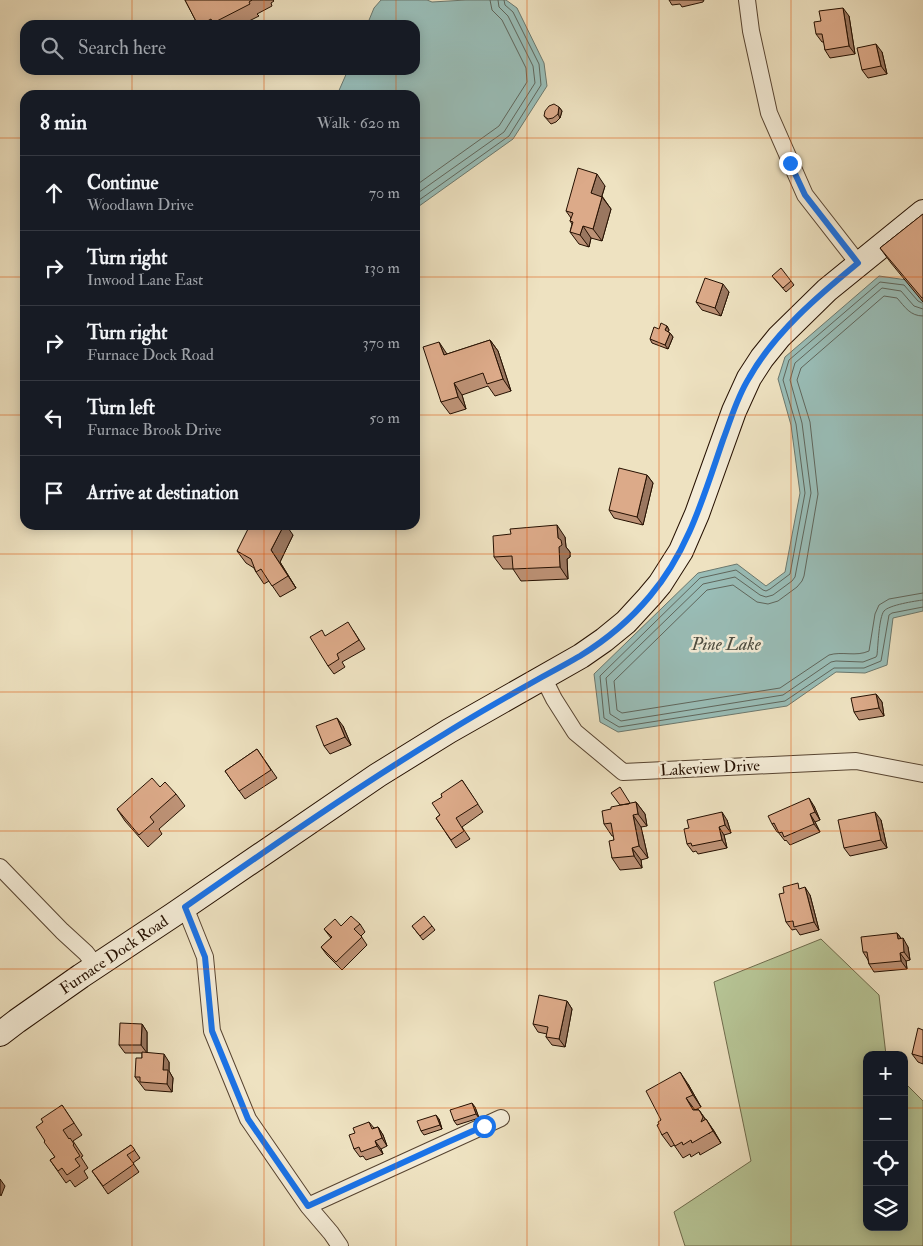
<!DOCTYPE html>
<meta charset="utf-8">
<style>
body{margin:0;font-family:"IM FELL Double Pica",serif;background:#242831;color:#f1f3f6}
.controls{position:absolute;right:15px;bottom:15px;display:grid;overflow:hidden;border-radius:10px;box-shadow:0 2px 12px #0003}
.controls button{width:45px;height:45px;display:grid;place-items:center;padding:0;border:0;border-bottom:1px solid #363941;background:#171b24;color:#f1f3f6;font:25px sans-serif}
.stop{position:absolute;width:15px;height:15px;margin:-11px;border:4px solid #1a73e8;border-radius:50%;background:#fff}
.stop.end{background:#1a73e8;border-color:#fff;box-shadow:0 1px 5px #0008}
.list{margin:0;padding:0;list-style:none}
h2{display:flex;justify-content:space-between;align-items:center;height:65px;margin:0;padding:0 20px;font-size:21px}
h2 small{font-size:16px;font-weight:400;color:#9ea1a6}
.list li{display:grid;grid-template-columns:32px 1fr auto;gap:15px;align-items:center;box-sizing:border-box;height:75px;padding:0 20px;border-top:1px solid #363941}
.list b{display:block;font-size:19px;white-space:nowrap}
.list p{margin:0;font-size:16px;white-space:nowrap;color:#9ea1a6}
.list em{font-size:16px;font-style:normal;color:#9ea1a6}
.icon{flex:none;width:28px;height:28px;fill:none;stroke:currentColor;stroke-width:2;stroke-linecap:round;stroke-linejoin:round}
.map{position:relative;flex:none;width:923px;height:1246px;overflow:hidden}
.search{position:absolute;background:#171b24;box-shadow:0 2px 12px #0003;left:20px;top:20px;width:400px;height:55px;display:flex;align-items:center;gap:12px;box-sizing:border-box;padding:0 18px;border-radius:15px;color:#9ea1a6;font-size:19px}
.panel{position:absolute;background:#171b24;box-shadow:0 2px 12px #0003;left:20px;top:90px;width:400px;height:440px;border-radius:15px}
.map>svg:first-child{display:block}
</style>
<div class="map">
<svg width="923" height="1246" viewBox="0 0 923 1246">
<rect width="100%" height="100%" fill="#eee2c1"/>
<filter id="stains"><feTurbulence type="fractalNoise" baseFrequency=".004" numOctaves="4"/><feColorMatrix values="0 0 0 0 .2 0 0 0 0 .09 0 0 0 0 .02 0 0 0 .5 -.17"/></filter>
<radialGradient id="worn" r=".72"><stop offset=".6" stop-color="#630" stop-opacity="0"/><stop offset="1" stop-color="#630" stop-opacity=".3"/></radialGradient>
<path fill="#b6c495" stroke="#6e6a4b" d="M821 939 879 995 886 1055H867V1227H904V1082L923 1101V1246H685L674 1212 751 1161 714 982Z"/>
<path fill="#99bdb7" stroke="#6b786e" d="M381 0H427L432 2 466 0H506L517 8 544 63 547 86 513 139 415 209V95H337L348 70H415V25H367L374 8Z
M879 276 907 280 923 300V611L893 618 887 665 865 673 836 672 787 706 618 732 600 722 594 674 698 573 737 564 766 586 785 572 800 493 791 425 778 379 785 357Z"/>
<g fill="none" stroke-linecap="round" stroke-linejoin="round">
<path stroke="#5f665c" stroke-width="1" d="M415 186 499 126 527 82 526 68 502 20 492 10 490 0
M415 195 504 132 535 83 533 66 508 16 499 7 498 0
M415 203 509 136 541 85 539 64 513 12 505 5 504 0
M922 303 918 301 904 285 880 282 789 360 783 380 796 424 805 493 790 574 770 589 766 591 763 590 736 570 700 578 600 676 604 718 619 727 785 701 834 668H864L881 661 889 615 892 613 923 607
M923 309 914 306 901 291 882 288 795 363 790 380 802 423 811 493 795 577 792 581 773 595 766 597 760 595 735 577 703 584 606 678 610 714 621 721 783 695 831 662 836 661 863 662 876 657 877 655C878 646 879 617 884 611 889 605 915 601 923 600
M923 316C910 316 905 307 897 298L884 296 801 368 797 380 810 422 818 494 804 576 802 581 797 587 778 601 768 604 757 602 733 585 707 590 614 681 617 710 622 713 780 688 829 655C842 651 856 657 869 651L875 614 879 605 889 599 923 593"/>
<defs>
<path id="street" d="M747 0 751 31 769 113 805 195 858 263
M543 677 554 699 575 732 623 772 856 761 923 774
M0 867 62 931 86 953 96 966
M185 907 205 957 212 1031 248 1119 308 1206 331 1233 340 1246
M308 1206 501 1118"/>
<path id="secondary" d="M0 1034 17 1021 81 976 173 915 378 775 449 731 581 656 604 640 626 622 649 597 660 584 681 551 697 514 734 411 749 378 762 358 779 337 827 290 923 212"/>
</defs>
<use href="#street" stroke="#574431" stroke-width="18"/>
<use href="#secondary" stroke="#251001" stroke-width="26"/>
<use href="#street" stroke="#f4ecd7" stroke-width="16"/>
<use href="#secondary" stroke="#f4ecd7" stroke-width="24"/>
</g>
<path fill="#bd9276" stroke="#251001" d="M185 0H273L274 1 271 3 272 6 257 14 259 16 241 25H198Z
M669 0H704L703 2 682 7 680 4 672 5Z
M849 16 855 54 830 58 825 50 824 42H822L816 34Z
M882 52 887 74 868 78 862 70Z
M559 107 562 111 560 118 556 122 551 124 544 116Z
M605 186 602 196 611 209 602 241 591 238 589 247 579 244 570 232 572 224 570 221 571 218 566 211Z
M923 214V302L891 263 880 248Z
M772 276 791 281 794 285 786 292Z
M729 292 721 316 702 310 696 302Z
M667 326 669 330 668 332 670 333 673 337 668 349 652 343 650 339 659 329Z
M490 340 498 351 511 391 495 396 488 386 462 395 466 409 450 414 441 402 447 354Z
M647 475 653 483 643 525 614 518 609 510Z
M265 529 293 535 280 562 296 588 280 597 269 581 264 584 256 572 254 568 246 563 237 551Z
M511 534 565 537 566 547 570 552V557L567 559 568 579 521 581 513 569H503L494 557Z
M353 630 365 649 342 662 345 667 334 674 328 666 326 636Z
M876 694 882 702 884 716 859 720 854 712Z
M343 726 351 745 330 754 324 746Z
M257 749 277 778 245 799 225 771Z
M462 780 483 812 462 827 470 839 456 848 436 818 440 815 442 797Z
M160 787 176 794 185 806 159 829 162 834 148 847 125 821 117 809Z
M636 802 645 814 647 826 641 827 648 858 641 860 642 868 620 870 612 858 614 840V836H612L604 824 611 809Z
M814 806 820 820 815 822 820 832 790 845 786 840 785 841 778 832H777L772 824Z
M727 820 731 833 724 835 727 848 698 854 696 851 693 852 687 844Z
M881 820 887 848 850 856 844 848Z
M801 888 810 895 819 930 800 935 796 929 792 930 786 922Z
M360 924 365 932 361 936 367 945 342 970 327 955 321 947 331 938 324 929 341 926Z
M412 926H432L435 930 423 940Z
M897 933 908 947 910 960 906 961 907 969 874 972 869 964 868 960 863 952Z
M567 1001 572 1009 565 1047 552 1045 546 1037 547 1034 538 1032 533 1024Z
M142 1024 147 1032V1053L169 1062V1071L173 1078 172 1092 145 1090 135 1077 142 1058V1053H125L119 1045Z
M923 1030V1064L918 1062 912 1054Z
M688 1084 701 1107 695 1110H699L714 1131 721 1143 700 1155 699 1152 691 1157 690 1154 683 1158 674 1145 671 1147 662 1135 659 1124 661 1120Z
M62 1105 82 1135 73 1141 83 1156 81 1157 88 1168 84 1171 88 1178 75 1187 70 1180 66 1183 50 1160 55 1157 45 1141 43 1122Z
M475 1107 479 1118 457 1125 454 1121Z
M439 1119 442 1129 424 1135 421 1131Z
M369 1122 374 1128 378 1127 383 1135 387 1146 381 1149 383 1154 366 1160 363 1156 360 1157 354 1149 355 1133Z
M131 1145 140 1158 133 1163 139 1172 108 1194 92 1171Z"/>
<path fill="#9a7760" stroke="#251001" d="M843 8 849 16 855 54 849 46Z
M876 44 882 52 887 74 881 66Z
M559 107 562 111 560 118 558 114Z
M597 174 605 186 599 205 591 193Z
M602 197 611 209 602 241 593 229Z
M583 226 591 238 589 247 580 235Z
M723 284 729 292 721 316 715 308Z
M667 326 669 330 667 334 665 330Z
M670 333 673 337 668 349 665 345Z
M490 340 498 351 511 391 503 379Z
M439 342 447 354 444 355Z
M454 383 462 395 466 409 458 397Z
M647 475 653 483 643 525 637 517Z
M284 525H286L293 535 280 562 296 588 271 550Z
M557 525 565 537 566 547 570 552V557L567 559 568 579 560 567Z
M876 694 882 702 884 716 879 708Z
M337 718 343 726 351 745 345 737Z
M809 798 814 806 820 820 815 812Z
M636 802 645 814 647 826 638 814Z
M722 812 727 820 731 833 725 825Z
M875 812 881 820 887 848 881 840Z
M810 814 815 822 820 832 814 824Z
M633 815 641 827 648 858 639 846Z
M719 827 724 835 727 848 722 840Z
M632 848 641 860 642 868 634 856Z
M805 887 810 895 819 930 814 922Z
M897 933 903 941V938L908 947 910 960 904 952 898 939Z
M900 953 906 961 907 969 901 961Z
M567 1001 572 1009 565 1047 559 1039Z
M142 1024 147 1032V1053L141 1045Z
M164 1054 169 1062V1071L173 1078 172 1092 167 1084 163 1070Z
M680 1072 688 1084 701 1107 693 1095Z
M686 1098 695 1110H699L707 1122 711 1129 709 1134 693 1110Z
M472 1103 475 1107 479 1118 476 1114Z
M436 1115 439 1119 442 1129 440 1125Z
M706 1119 714 1131 721 1143 713 1131Z
M378 1127 383 1135 387 1146 382 1138Z
M375 1141 381 1149 383 1154 377 1146Z
M0 1179 5 1186 1 1196 0 1194Z"/>
<path fill="#dcaa89" stroke="#251001" d="M185 0H252L249 2 250 4 213 23 211 19 200 25H198Z
M843 8 849 46 825 50 822 34H816L814 22 821 21 819 11Z
M876 44 881 66 862 70 857 48Z
M554 104 559 107 558 114 553 118 548 119 544 116 545 111 549 106Z
M578 168 597 174 591 193 602 197 593 229 583 226 580 235 570 232 573 222 570 221 573 213 566 211Z
M923 214V298H922L880 248Z
M781 268 791 281 783 288 772 276Z
M705 278 723 284 715 308 696 302Z
M661 323 667 326 665 330 670 333 665 345 650 339 654 327 659 329Z
M490 340 503 379 487 384 483 373 454 383 458 397 441 402 423 347 439 342 444 355Z
M619 468 647 475 637 517 609 510Z
M250 525H256L265 529 267 525H284L271 550 288 576 272 586 261 569 256 572 251 559 237 551Z
M557 525 558 538 561 540 562 545 559 547 560 567 513 569 512 556 494 557 493 536 511 534 510 529Z
M348 622 359 640 337 654 339 659 328 666 310 637 322 630 325 636Z
M876 694 879 708 854 712 851 698Z
M337 718 345 737 324 746 316 726Z
M257 749 271 770 239 791 225 771Z
M152 778 160 787 165 782 176 794 150 817 154 822 139 835 117 809Z
M462 780 478 804 456 818 464 831 451 840 436 818 440 815 432 803 442 797 441 794Z
M620 787 630 803 629 804 620 805 611 793Z
M809 798 815 812 810 814 814 824 784 837 782 832 779 833 774 823 772 824 768 816Z
M636 802 638 814 633 815 639 846 632 848 634 856 612 858 609 841 614 840 611 823 604 824 602 811 611 809V807Z
M722 812 725 825 719 827 722 840 692 846 691 843 687 844 684 829 689 828 687 820Z
M875 812 881 840 844 848 838 820Z
M798 883 799 889 805 887 814 922 794 927 793 921 786 922 779 894 784 893 783 887Z
M351 916 360 924 354 929 362 937 336 962 321 947 332 937 324 929 335 919 341 926Z
M424 916 432 926 420 936 412 926Z
M897 933 898 939 903 938 904 952 900 953 901 961 869 964 867 952H863L861 937Z
M539 995 567 1001 559 1039 546 1037 548 1027 533 1024Z
M120 1023 142 1024 141 1045H119Z
M918 1028 923 1030V1057L912 1054Z
M142 1052 164 1054 163 1070H168L167 1084 140 1082V1077H135L136 1058H142Z
M680 1072 693 1095 686 1098 693 1110H699L703 1117 701 1122 706 1119 713 1131 692 1143 691 1140 683 1145 682 1142 675 1146 667 1132 662 1135 657 1125 659 1124 658 1122 661 1120 646 1091Z
M472 1103 476 1114 454 1121 450 1110Z
M62 1105 74 1123 63 1130 69 1139 70 1138 74 1144 73 1145 80 1156 75 1159 80 1166 67 1175 62 1168 58 1171 50 1160 55 1157 44 1142 45 1141 36 1127 43 1122 41 1119Z
M436 1115 440 1125 421 1131 417 1121Z
M369 1122 372 1129 378 1127 382 1138 375 1141 377 1146 361 1152 359 1147 354 1149 349 1135 355 1133 353 1128Z
M131 1145 135 1150 127 1155 134 1164 103 1186 92 1171Z"/>
<g fill="none" stroke-linecap="round" stroke-linejoin="round">
<path stroke="#1a73e8" stroke-width="6" d="M484 1126 448 1142 308 1206 248 1119 212 1031 205 957 185 907C271 847 357 787 446 733 478 713 510 695 542 677 555 670 568 663 580 656 606 640 630 620 650 596 688 552 704 495 723 440 731 419 737 397 749 378 774 333 819 295 858 263L805 195 790 163"/>
</g>
<path fill="none" stroke="#de550b" stroke-width="1" stroke-opacity="0.55" d="M132 0V25M264 0V25M396 0V25M527 0V1246M659 0V1246M791 0V1246M132 70V95M264 70V95M396 70V95M0 138H25M415 138H923M0 277H25M415 277H923M0 415H25M415 415H923M132 525V1246M264 525V1246M396 525V1246M0 554H923M0 692H923M0 831H923M0 969H923M0 1108H867M904 1108H923"/>
<g text-anchor="middle" dominant-baseline="central" stroke-width="5" stroke-linejoin="round" paint-order="stroke">
<g font-size="16" fill="#251001" stroke="#f4ecd7">
<text transform="translate(710 768) rotate(-3)">Lakeview Drive</text>
<text transform="translate(114 955) rotate(-34)">Furnace Dock Road</text>
</g>
<g font-size="18" font-style="italic" fill="#4e4d41" stroke="#f4ecd7">
<text x="726" y="644">Pine Lake</text>
</g>
</g>
<rect width="100%" height="100%" filter="url(#stains)"/>
<rect width="100%" height="100%" fill="url(#worn)"/>
</svg>
<div class="controls">
<button>+</button>
<button>−</button>
<button><svg class="icon" aria-label="locate" viewBox="0 0 24 24"><circle cx="12" cy="12" r="6"/><path d="M12 2v4M12 18v4M2 12h4M18 12h4"/></svg></button>
<button><svg class="icon" aria-label="layers" viewBox="0 0 24 24"><path d="M12 4l9 5-9 5-9-5zM3 14l9 5 9-5"/></svg></button>
</div>
<div class="stop" style="left:484px;top:1126px"></div>
<div class="stop end" style="left:790px;top:163px"></div>
<div class="search"><svg class="icon" aria-label="search" viewBox="0 0 24 24"><circle cx="10" cy="10" r="6"/><path d="M15 15l6 6"/></svg>Search here</div>
<section class="panel">
<h2>8 min<small>Walk · 620 m</small></h2>
<ul class="list">
<li><svg class="icon" aria-label="ahead" viewBox="0 0 24 24"><path d="M12 20V5M6 11l6-6 6 6"/></svg><div><b>Continue</b><p>Woodlawn Drive</p></div><em>70 m</em></li>
<li><svg class="icon" aria-label="right" viewBox="0 0 24 24"><path d="M7 20v-9h11M14 6l5 5-5 5"/></svg><div><b>Turn right</b><p>Inwood Lane East</p></div><em>130 m</em></li>
<li><svg class="icon" aria-label="right" viewBox="0 0 24 24"><path d="M7 20v-9h11M14 6l5 5-5 5"/></svg><div><b>Turn right</b><p>Furnace Dock Road</p></div><em>370 m</em></li>
<li><svg class="icon" aria-label="left" viewBox="0 0 24 24"><path d="M17 20v-9H6M10 6l-5 5 5 5"/></svg><div><b>Turn left</b><p>Furnace Brook Drive</p></div><em>50 m</em></li>
<li><svg class="icon" aria-label="arrive" viewBox="0 0 24 24"><path d="M6 21V4h12l-3 4 3 4H6"/></svg><div><b>Arrive at destination</b></div></li>
</ul>
</section>
</div>
